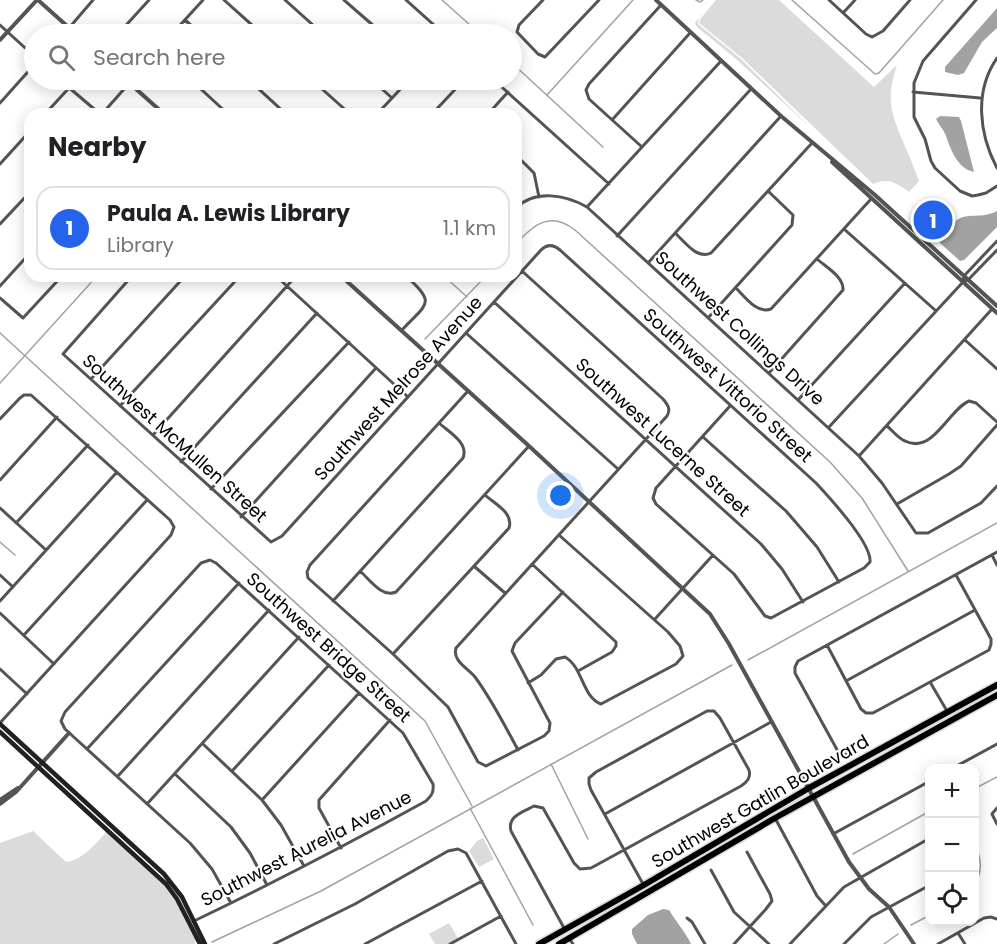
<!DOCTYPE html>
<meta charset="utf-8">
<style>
body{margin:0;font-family:Poppins,sans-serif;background:#f6f6f6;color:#202124}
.controls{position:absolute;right:18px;bottom:18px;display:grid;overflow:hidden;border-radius:12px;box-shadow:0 3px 15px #0003}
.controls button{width:54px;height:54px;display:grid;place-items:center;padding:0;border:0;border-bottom:2px solid #e0e0e0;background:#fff;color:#202124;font:30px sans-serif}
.you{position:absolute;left:561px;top:496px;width:21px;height:21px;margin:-15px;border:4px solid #fff;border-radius:50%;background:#1a73e8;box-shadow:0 0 0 9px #1a73e833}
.badge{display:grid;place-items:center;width:39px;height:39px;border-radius:50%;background:#2563eb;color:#fff;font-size:20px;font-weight:700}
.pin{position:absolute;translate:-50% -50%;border:3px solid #fff;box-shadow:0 2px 6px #0006}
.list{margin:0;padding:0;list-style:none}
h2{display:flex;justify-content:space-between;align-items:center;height:78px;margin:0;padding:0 24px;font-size:26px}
h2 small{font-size:20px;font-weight:400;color:#757577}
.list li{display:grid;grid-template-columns:39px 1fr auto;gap:18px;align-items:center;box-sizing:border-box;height:84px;margin:0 12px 12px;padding:0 12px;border:2px solid #e0e0e0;border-radius:18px}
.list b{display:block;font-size:22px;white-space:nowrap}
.list p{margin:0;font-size:20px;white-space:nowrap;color:#757577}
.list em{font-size:20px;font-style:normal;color:#757577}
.icon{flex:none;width:33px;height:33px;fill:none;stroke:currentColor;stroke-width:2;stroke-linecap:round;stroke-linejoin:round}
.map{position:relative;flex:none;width:997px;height:944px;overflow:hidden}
.search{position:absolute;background:#fff;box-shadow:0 3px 15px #0003;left:24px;top:24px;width:498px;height:66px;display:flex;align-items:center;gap:15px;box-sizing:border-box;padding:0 21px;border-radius:33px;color:#757577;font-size:22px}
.panel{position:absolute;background:#fff;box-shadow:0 3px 15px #0003;left:24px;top:108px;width:498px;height:174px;border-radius:18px}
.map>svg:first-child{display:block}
</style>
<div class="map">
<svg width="997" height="944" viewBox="0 0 997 944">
<rect width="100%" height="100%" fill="#fff"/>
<path fill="#dbdbdb" d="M716 0H779L874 87 897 65C884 103 893 117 907 151 912 161 915 171 919 181L909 192C897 183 887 177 873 184L742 58 699 23 701 18Z
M703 12 699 17 698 24 741 59 812 129 736 59 697 27 695 23Z
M33 831 66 862C81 861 97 843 107 831L165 885 176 900 196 939 195 944H0V843Z
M483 838 494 859 479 867 469 851 477 841Z
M449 923 458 938 448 944H435L429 934Z"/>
<path fill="#a2a2a2" d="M997 8V28L982 42 964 73 958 75 945 72V67Z
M940 116 959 117 961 121 974 172C957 168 951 150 946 136 944 130 939 125 936 119Z
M997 211V227L964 260 960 261 940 243C942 234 953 220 963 217 976 214 982 218 997 211Z
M663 909 669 910C676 922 685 931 691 944H637L632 934V929L648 915Z"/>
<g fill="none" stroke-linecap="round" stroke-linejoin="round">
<path stroke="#a2a2a2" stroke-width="1.5" d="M442 0 480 34
M696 0 700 2 703 0
M792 0 875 74 879 73 943 0
M512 63 603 147
M547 95 633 0
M516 244C534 224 550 211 575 230L830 462 862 498 908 571
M444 276 467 297
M0 333 425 721 472 806
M425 339 486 276
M0 383 97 276
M0 542 15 555
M748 660 997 523
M551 764 588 839
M974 789 997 777
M470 808 533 925
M974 844C982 858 983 872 974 885
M853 854 930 811
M911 925 930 915
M212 942 321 891 732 665
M884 944 898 934"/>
<defs>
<path id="primary" d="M539 944 644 885 809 788 997 685
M559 944 775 818 997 695"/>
</defs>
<use href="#primary" stroke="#dbdbdb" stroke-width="9"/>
<path stroke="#545454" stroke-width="3" d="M224 0 262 34
M285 0 323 34
M344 0 383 34
M406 0 444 34
M543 0 519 25 517 32 538 54 545 57 599 0
M829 0 866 34 872 37 883 31 910 0
M976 0 923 61 914 83V117L925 139 931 161 935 168 960 191 972 196 978 195 986 193 997 186
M843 13 855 0
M185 20 201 34
M0 25 34 56
M69 28 93 0
M118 34 149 0
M172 34 203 0
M997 58C974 91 979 134 997 168
M60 80 100 114
M191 80 228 114
M249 80 286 114
M312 80 350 114
M372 80 392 98
M494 80 609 184
M913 92 980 98
M0 103 34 65
M45 114 69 88
M102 114 132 80
M377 114 409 80
M432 114 464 80
M488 114 508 92
M612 120 690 33
M642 147 589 99 586 90 589 84 661 5
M516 155 534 173 539 197
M0 164 30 131
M587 207 721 61
M516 208C535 189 566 195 587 207L859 456 882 483 916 533H928L981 503 997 486
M0 224 30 192
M844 229 935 310
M675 233C685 242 697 260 711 253L812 143
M617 236 751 89
M648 263 781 116
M132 276 63 354 271 542 282 536 541 250C547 244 553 244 560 250L816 483C829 497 872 544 870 562L864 568 771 618 765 616 734 574 656 504 653 498 656 488 730 406
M276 276 408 397
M963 282 964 276 997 241
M0 286 30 253
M736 288C745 297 757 314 771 309L871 199
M0 298 23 318 62 276
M494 302 761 544 782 569 803 602
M708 318 792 225 793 215 768 191
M402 330C427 303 437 304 406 276
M466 333 618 469
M965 340 997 369
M769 373 843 290C844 277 826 267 817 259
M91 379 185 276
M468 391 310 565 307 572 308 578 393 654 448 707 478 762 486 766 544 736 549 731 550 723 512 651 515 643 563 592
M798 400 905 283
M120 406 240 276
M0 419 20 398 24 395H31L170 520 174 527 171 535 0 723
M887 426C893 431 898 438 905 441 933 455 948 410 969 401L976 403 997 422
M829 427 963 282 968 280 997 250
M153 435 296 276
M703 437 786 511 817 547 839 582
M859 456 992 309
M181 462 317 313
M0 480 57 417
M211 489 349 342
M897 504 949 474 961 466 997 425
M0 508 46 550
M241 517 376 368
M16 523 88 445
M992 555 997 565
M532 564 616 642V646L612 652 578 671
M475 567 505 593
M360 571C370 580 382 598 396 592L529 446
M0 575 13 587
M0 601 117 472
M333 601 463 458C469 443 449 432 439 423
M0 613 54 664
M655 619 713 555
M24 635 147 500
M827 645 861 709 866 713H873L989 650 991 644V639L956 575
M393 654 509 528C514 513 495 504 485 495
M0 669 27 694
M846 681 975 610
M930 682 947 711
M528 683 541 675 556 659 565 657C583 667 582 697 601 704L676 664 683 656 680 646 668 632 559 535
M203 744 262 800 281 825 304 866
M87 749 239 583
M518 750C505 726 492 700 475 677 468 668 452 661 456 648L667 416C671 409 668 405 663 399L522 271
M841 757 795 673V667L798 661 997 552
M835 760 846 754
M953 768 997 744
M233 770 329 665
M175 774 231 827 250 853 267 885
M118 776 269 610
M262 800 359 693
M147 804 299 637
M997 808 992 814 997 824
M605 814 771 722
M775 818 817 896 825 905
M833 834 930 781
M341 848 319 808V800L390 720
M711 870 734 912 769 944
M687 918 692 922 705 944
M194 921C273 883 350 843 426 801 432 795 434 792 433 784L403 733 216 563 210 560 201 563 65 712 61 721 65 729 190 843 212 869 231 903
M564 928 511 831C507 816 523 812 534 806L543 808 574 863 580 869 591 868 741 786C747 782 751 778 749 770L720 718 714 711H707L596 772 589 778V784L591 790 643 884
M958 933 965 944
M569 938 573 944
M274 944 355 904 448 851 458 849 466 853 516 944
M365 944 482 881
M450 944 501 916
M734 944 766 909 772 901 770 894 747 852
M790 944 844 887 930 838
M844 944 871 917 930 885
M938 944 984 918 991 917 997 919"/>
<path stroke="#545454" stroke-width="4" d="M38 0 76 34
M656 0 781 116 875 195 997 306
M0 40 37 0
M126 80 164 114
M832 162 997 313
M341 276 529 446 710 614 729 644 849 862 869 889 889 907 914 944
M0 800 18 788
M0 804 16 792 69 733"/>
<path stroke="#212121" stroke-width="4.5" d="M0 724 164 874 182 897 205 944
M0 732 166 884 177 899 200 944"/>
<use href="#primary" stroke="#000" stroke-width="6"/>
</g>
<g text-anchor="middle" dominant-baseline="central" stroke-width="4.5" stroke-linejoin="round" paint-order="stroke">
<g font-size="18" fill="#000" stroke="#fff">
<text transform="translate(740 328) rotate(42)">Southwest Collings Drive</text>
<text transform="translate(728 385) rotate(42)">Southwest Vittorio Street</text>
<text transform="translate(398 388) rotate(-48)">Southwest Melrose Avenue</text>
<text transform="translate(663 437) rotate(42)">Southwest Lucerne Street</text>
<text transform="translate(175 438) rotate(42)">Southwest McMullen Street</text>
<text transform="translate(329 647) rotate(42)">Southwest Bridge Street</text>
<text transform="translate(760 801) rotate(-30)">Southwest Gatlin Boulevard</text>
<text transform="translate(306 848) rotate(-27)">Southwest Aurelia Avenue</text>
</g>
</g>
</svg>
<div class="controls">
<button>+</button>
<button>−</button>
<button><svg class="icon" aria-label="locate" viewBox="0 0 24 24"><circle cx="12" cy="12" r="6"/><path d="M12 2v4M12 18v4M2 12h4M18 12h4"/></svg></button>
</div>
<div class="you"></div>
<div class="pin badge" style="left:933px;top:220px">1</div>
<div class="search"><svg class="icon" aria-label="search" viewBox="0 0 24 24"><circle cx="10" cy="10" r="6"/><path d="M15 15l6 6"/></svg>Search here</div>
<section class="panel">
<h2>Nearby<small></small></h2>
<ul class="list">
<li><span class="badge">1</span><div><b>Paula A. Lewis Library</b><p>Library</p></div><em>1.1 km</em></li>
</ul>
</section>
</div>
